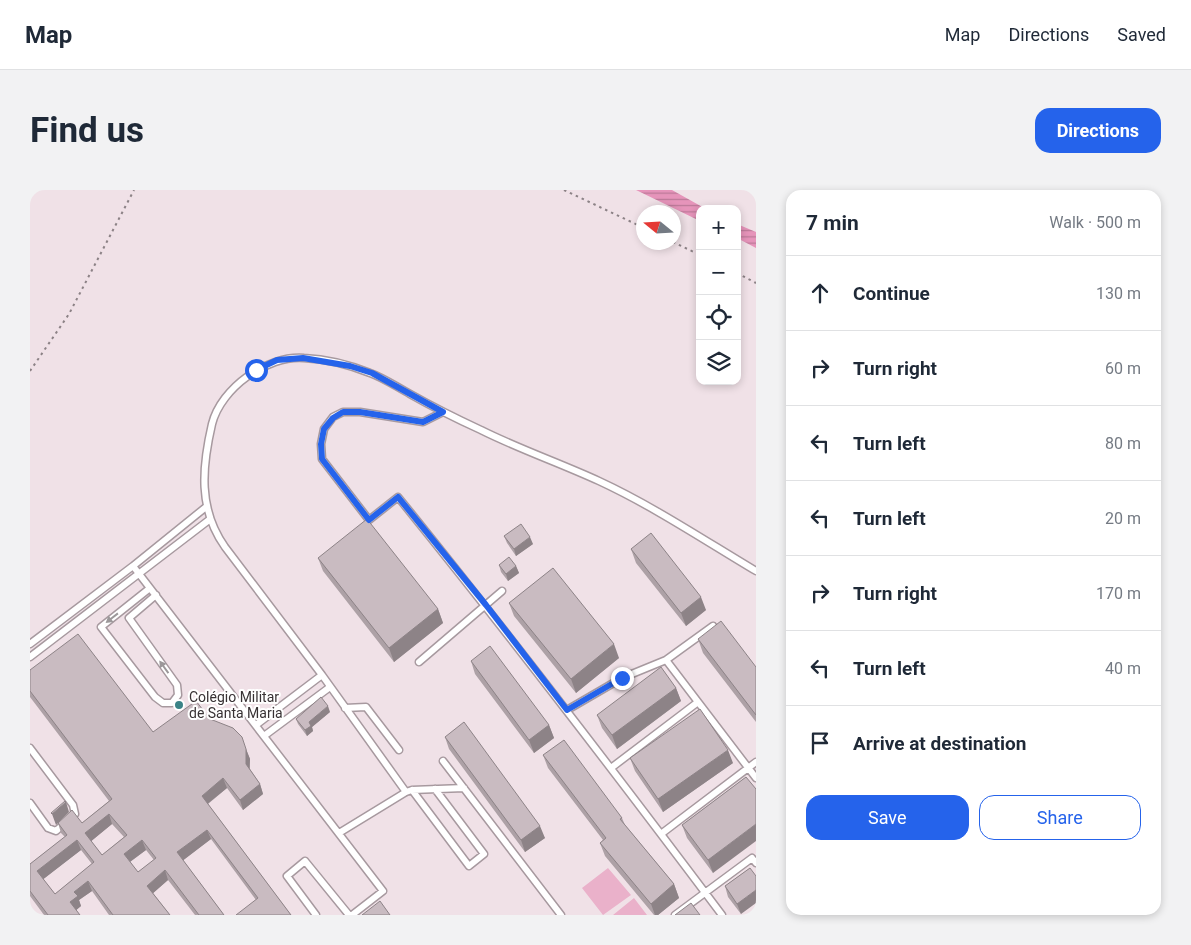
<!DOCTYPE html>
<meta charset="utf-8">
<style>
body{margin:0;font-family:Roboto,sans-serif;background:#f2f2f3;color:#1f2937}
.controls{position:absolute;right:15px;top:15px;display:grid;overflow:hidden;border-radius:10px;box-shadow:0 2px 8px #0003}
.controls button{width:45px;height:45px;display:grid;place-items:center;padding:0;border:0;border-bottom:1px solid #e0e1e3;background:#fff;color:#1f2937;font:25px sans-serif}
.compass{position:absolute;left:606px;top:15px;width:45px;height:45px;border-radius:50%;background:#fff;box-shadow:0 2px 8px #0003;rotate:288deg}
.stop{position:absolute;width:15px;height:15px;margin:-11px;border:4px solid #2563eb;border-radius:50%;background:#fff}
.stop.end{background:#2563eb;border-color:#fff;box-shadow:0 1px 5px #0008}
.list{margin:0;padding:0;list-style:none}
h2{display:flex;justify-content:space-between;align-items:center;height:65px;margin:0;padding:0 20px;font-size:21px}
h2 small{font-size:16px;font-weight:400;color:#747a83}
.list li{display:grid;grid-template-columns:32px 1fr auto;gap:15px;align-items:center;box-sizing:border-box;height:75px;padding:0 20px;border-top:1px solid #e0e1e3}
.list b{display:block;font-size:19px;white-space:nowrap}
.list em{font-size:16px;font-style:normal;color:#747a83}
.actions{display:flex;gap:10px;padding:15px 20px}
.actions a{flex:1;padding:11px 0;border:1px solid #2563eb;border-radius:15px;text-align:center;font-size:18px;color:#2563eb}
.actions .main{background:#2563eb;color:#fff}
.icon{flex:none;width:28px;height:28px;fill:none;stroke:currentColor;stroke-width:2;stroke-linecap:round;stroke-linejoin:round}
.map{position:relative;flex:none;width:726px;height:725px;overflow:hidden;border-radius:15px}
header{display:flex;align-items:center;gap:30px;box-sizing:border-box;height:70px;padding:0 25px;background:#fff;border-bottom:1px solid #e0e1e3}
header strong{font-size:24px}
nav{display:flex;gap:28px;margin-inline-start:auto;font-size:18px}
.intro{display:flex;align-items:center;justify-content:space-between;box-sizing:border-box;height:120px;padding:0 30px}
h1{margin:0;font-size:35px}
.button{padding:12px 22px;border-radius:15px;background:#2563eb;color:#fff;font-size:18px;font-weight:700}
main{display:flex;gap:30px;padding:0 30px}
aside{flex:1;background:#fff;border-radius:15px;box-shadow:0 2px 8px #0003}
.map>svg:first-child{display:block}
</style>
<header>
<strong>Map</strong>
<nav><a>Map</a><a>Directions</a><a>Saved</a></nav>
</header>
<div class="intro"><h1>Find us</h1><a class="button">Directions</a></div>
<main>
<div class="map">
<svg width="726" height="725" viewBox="0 0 726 725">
<defs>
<pattern id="water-rules" width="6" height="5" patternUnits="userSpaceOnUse" patternTransform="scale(1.25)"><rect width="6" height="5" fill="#e694ba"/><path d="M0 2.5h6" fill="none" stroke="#bb7998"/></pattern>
</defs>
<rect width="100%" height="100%" fill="#f0e1e7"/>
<path fill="#eab1ca" d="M578 678 601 705 573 725 552 698Z
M604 708 617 725H583Z"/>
<path fill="url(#water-rules)" d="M606 0H642L676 19H670V31Z
M707 34 726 42V58L707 48Z"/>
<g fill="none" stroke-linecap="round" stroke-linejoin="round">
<defs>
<path id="service" d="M413 222 393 232 330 222H313L303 227 294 239 291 254 292 269 339 330 368 307C479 444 586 584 692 725
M103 376 353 701 322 725
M120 398 71 437 125 507 133 513H142L148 505 147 495 99 428 126 405
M0 454 103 376 176 317
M0 467 179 330
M636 470 726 588
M389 472 472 401
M315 518 336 517 369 560
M537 520 592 488 636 470 683 436
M226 535 292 485
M234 546 300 497
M0 558 43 615 45 624 26 641 18 638 0 613
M413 571 531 725
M581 578 668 512
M382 600 439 676 454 664 405 599
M376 602 292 485 195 357C168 319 172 277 182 234 191 198 237 165 274 168 296 169 320 175 340 183 354 188 367 197 380 204 403 217 427 229 451 240 489 259 530 273 569 291 623 316 674 350 726 381
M309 643 376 602 382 600 434 598
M631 644 726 572
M286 725 257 686 275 671 319 725
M645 725 722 668 726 673"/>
</defs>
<use href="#service" stroke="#a7999f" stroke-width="9"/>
<path stroke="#8c8286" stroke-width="2" stroke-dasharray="2.5 4" stroke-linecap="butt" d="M534 0 614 38
M643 52 670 65
M707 83 726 93
M0 181 39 124 104 0"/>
<use href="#service" stroke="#fff" stroke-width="6"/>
</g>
<path fill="#ada1a6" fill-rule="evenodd" d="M474 346 503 354 486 366 477 353Z
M601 359 676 420 656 436 606 373Z
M288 368 408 419 413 433 364 472 293 381Z
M469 375 486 376 489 383 478 391 471 382Z
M479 413 589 468 546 503 484 426Z
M668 449 726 477V532L673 463Z
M441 471 519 535 524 548 504 563 445 484Z
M0 480 123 542 180 529 216 559 220 569V579L230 594 233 604 213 620 197 598 178 614 261 725 226 710 181 649 153 670 194 725H165L138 690 123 703 140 725H79L62 701 49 710 51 716 46 720 50 725H14L0 706V674L35 647 31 643 28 633H52L79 611 0 507ZM82 634 94 647 72 665 61 651ZM51 660 62 674 25 704 13 689ZM116 660 124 670 108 682 100 672Z
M646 498 651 511 587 559 572 538 567 525Z
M300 522 282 537 283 541 277 546 268 534 266 529Z
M415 547 515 648 495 662 419 559Z
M513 565 592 628 595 635 644 694 649 708 628 725H624L575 666 570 653 573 650 518 578Z
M600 568 703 573 633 622 605 581Z
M716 587 683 683 657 648 652 635Z
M720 678 711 724 698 707 695 696Z"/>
<path fill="#8d8387" d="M500 347 503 354 486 366 484 359Z
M486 376 489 383 478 391 476 384Z
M671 407 676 420 656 436 651 423Z
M408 419 413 433 364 472 359 458Z
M584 454 589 468 546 503 541 489Z
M646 498 651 511 587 559 582 545Z
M298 516 300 522 282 537 283 541 277 546 275 540 279 532Z
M519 535 524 548 504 563 499 550Z
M216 559 220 569 219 584 216 574Z
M698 560 703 573 633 622 628 609Z
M193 588 197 598 176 615 172 606Z
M230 594 233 604 213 620 210 610Z
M36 612 39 622 26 635 22 624Z
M79 624 82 634 59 653 55 643Z
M726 634V651L683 683 678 670Z
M510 636 515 648 495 662 491 650Z
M177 640 181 649 151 672 147 662Z
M47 650 51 660 11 691 7 681Z
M112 650 116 660 97 674 94 664Z
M135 680 138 690 121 705 117 696Z
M58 691 62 701 49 710 51 716 44 722 40 712 44 702Z
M644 694 649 708 628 725H625L621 714Z
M726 700V713L711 724 707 714Z"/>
<path fill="#c9bbc1" stroke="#8d8387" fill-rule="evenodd" d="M337 329 408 419 359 458 288 368Z
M491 334 500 347 484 359 474 346Z
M621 343 671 407 651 423 601 359Z
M479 367 486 376 476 384 469 375Z
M523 378 584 454 541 489 479 413Z
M691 431 726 477V525L668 449Z
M48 444 123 542 166 511 180 529 203 538 212 547 216 559V574L230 594 210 610 193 588 172 606 261 725H206L228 708 177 640 147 662 194 725H169L135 680 117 696 140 725H83L58 691 44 702 48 706 40 712 50 725H18L0 701V674L37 645 28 633 42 620 52 633 82 609 0 501V480ZM79 624 97 645 72 665 55 643ZM47 650 64 672 25 704 7 681ZM112 650 126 668 108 682 94 664Z
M460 456 519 535 499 550 441 471Z
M631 477 646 498 582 545 567 525Z
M291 507 298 516 279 532 281 536 275 540 266 529Z
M670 519 698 560 628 609 600 568Z
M434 532 510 636 491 650 415 547Z
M534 550 592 628 590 629 644 694 621 714 570 653 576 648 513 565Z
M716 587 726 599V634L678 670 652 635Z
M35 611 36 612 22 624 21 623Z
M720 678 726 686V700L707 714 695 696Z
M350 711 360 725H332Z
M661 713 670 725H645Z"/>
<defs><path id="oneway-solid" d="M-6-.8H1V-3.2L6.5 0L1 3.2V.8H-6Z" transform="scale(1.25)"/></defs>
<g fill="#9c989a">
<use href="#oneway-solid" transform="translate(82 428) rotate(142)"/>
<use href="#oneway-solid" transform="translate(134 477) rotate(-126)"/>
</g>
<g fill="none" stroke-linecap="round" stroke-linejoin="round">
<path stroke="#2563eb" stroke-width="6" d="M226 180 247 170 273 168 320 176 342 183 413 222 393 232 330 222H313L303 228 294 239 291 254 292 269 339 330 368 307 456 415 537 520 592 488"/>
</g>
<circle fill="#3b8387" stroke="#fff" stroke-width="2" cx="149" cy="515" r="5"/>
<g text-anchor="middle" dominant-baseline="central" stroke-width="4" stroke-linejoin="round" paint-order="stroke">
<g font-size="14" fill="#383234" stroke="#fff" text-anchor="start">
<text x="159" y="507">Colégio Militar<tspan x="159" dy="16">de Santa Maria</tspan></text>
</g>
</g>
</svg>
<div class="controls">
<button>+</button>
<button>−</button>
<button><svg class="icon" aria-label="locate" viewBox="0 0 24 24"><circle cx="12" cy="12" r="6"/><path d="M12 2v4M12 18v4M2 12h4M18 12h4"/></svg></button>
<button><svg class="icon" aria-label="layers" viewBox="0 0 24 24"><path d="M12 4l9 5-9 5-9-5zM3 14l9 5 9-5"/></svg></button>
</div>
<svg class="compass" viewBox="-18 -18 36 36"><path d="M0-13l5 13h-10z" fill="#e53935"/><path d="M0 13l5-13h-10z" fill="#747a83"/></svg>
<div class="stop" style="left:226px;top:180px"></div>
<div class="stop end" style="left:592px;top:488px"></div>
</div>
<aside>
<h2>7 min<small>Walk · 500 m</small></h2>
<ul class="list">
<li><svg class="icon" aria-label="ahead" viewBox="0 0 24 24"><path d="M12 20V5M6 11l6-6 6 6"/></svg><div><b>Continue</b></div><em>130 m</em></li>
<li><svg class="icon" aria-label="right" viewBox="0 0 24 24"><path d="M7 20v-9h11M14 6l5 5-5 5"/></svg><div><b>Turn right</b></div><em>60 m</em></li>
<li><svg class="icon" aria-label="left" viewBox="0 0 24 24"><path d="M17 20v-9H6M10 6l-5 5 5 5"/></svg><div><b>Turn left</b></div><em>80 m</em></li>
<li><svg class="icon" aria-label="left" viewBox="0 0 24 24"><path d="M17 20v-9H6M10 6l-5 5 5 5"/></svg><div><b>Turn left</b></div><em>20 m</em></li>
<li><svg class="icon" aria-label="right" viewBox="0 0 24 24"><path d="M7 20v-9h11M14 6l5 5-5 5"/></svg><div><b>Turn right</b></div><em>170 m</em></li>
<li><svg class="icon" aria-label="left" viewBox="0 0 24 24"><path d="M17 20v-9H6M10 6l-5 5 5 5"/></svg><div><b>Turn left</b></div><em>40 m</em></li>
<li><svg class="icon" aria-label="arrive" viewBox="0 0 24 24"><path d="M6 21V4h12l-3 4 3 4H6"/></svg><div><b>Arrive at destination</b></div></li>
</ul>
<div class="actions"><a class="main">Save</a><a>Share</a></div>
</aside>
</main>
